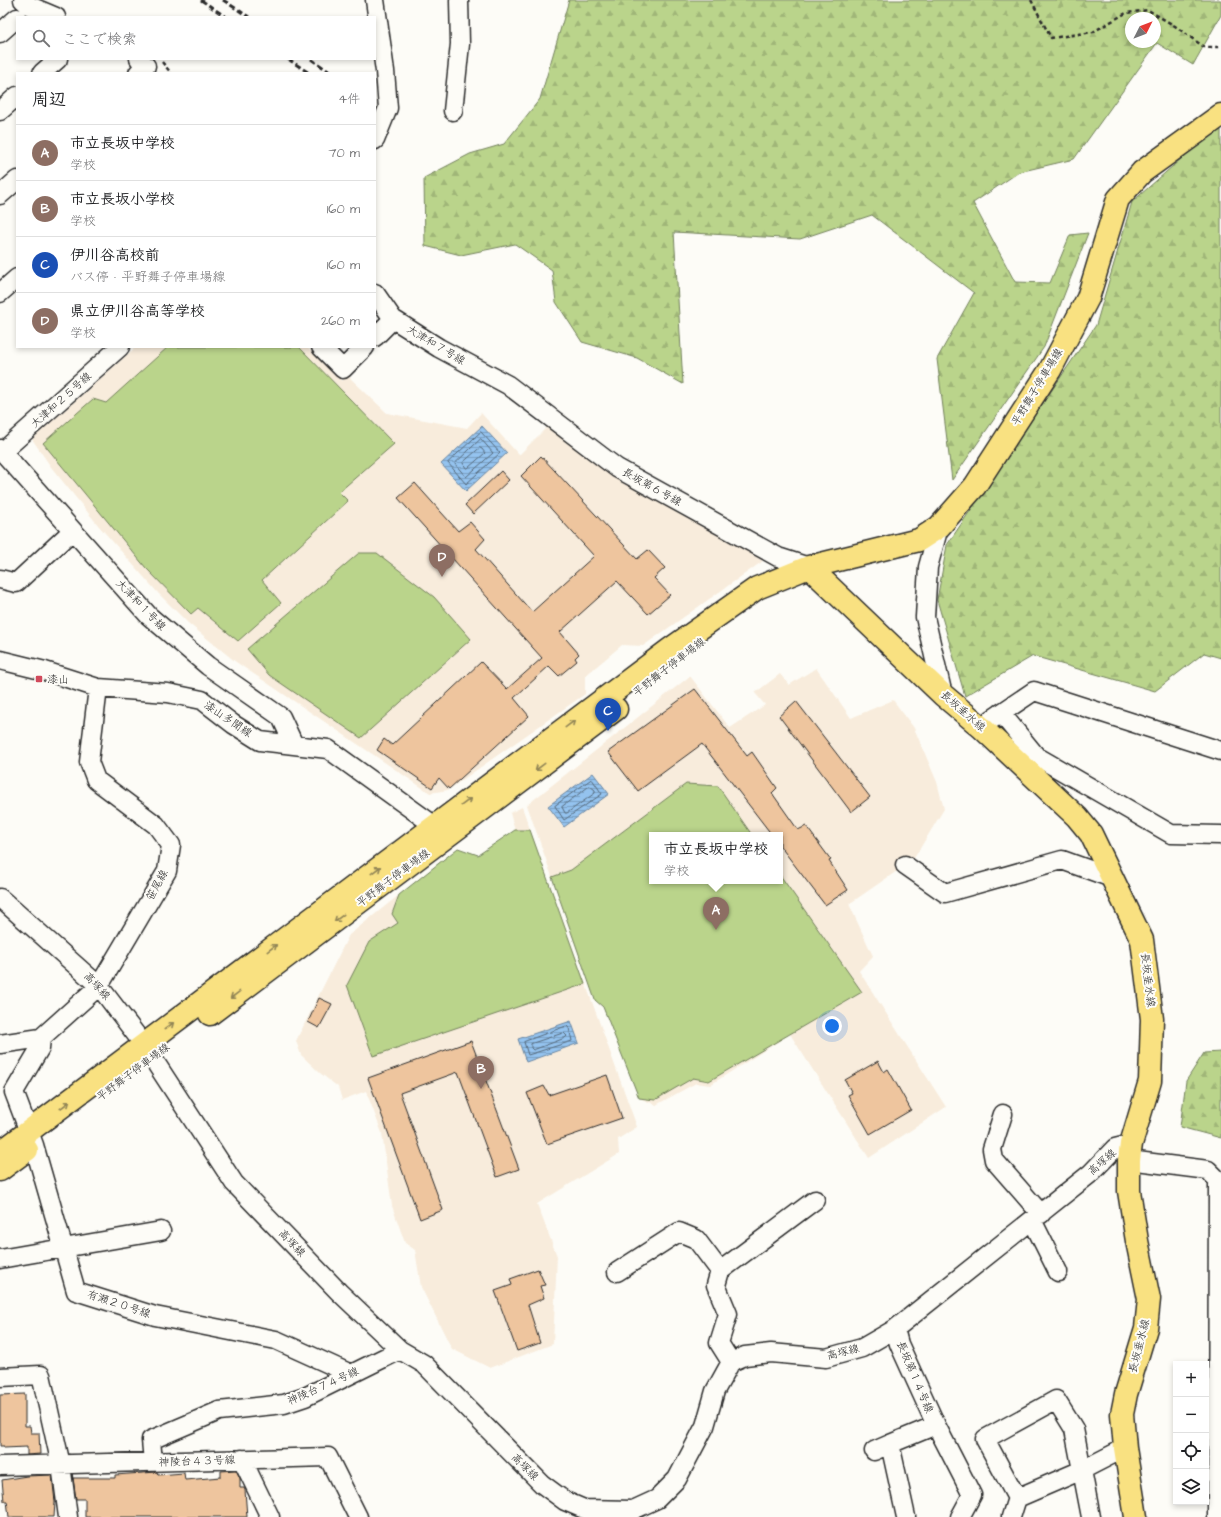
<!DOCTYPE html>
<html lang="ja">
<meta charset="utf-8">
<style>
body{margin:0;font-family:"Architects Daughter","Klee One",sans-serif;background:#f6f6f6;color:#202124}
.controls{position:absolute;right:12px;bottom:12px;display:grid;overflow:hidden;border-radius:0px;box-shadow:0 2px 6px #0003}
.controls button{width:36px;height:36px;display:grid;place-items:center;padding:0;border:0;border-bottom:1px solid #e0e0e0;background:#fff;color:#202124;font:20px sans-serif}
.compass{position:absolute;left:1125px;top:12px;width:36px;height:36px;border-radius:50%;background:#fff;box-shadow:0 2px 6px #0003;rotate:48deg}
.you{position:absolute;left:832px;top:1026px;width:14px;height:14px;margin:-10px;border:3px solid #fff;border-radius:50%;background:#1a73e8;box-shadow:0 0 0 6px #1a73e833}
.badge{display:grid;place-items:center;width:26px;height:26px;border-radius:50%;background:#d1495b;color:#fff;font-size:13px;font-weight:700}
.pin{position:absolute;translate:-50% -33px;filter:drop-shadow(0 1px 2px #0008)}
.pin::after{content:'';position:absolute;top:21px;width:14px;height:12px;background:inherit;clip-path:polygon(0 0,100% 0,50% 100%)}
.popup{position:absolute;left:649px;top:832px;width:134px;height:52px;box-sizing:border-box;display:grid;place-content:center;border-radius:0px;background:#fff;filter:drop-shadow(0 1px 3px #0005);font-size:13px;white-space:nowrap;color:#757577}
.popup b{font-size:15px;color:#202124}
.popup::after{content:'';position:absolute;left:50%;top:100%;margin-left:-8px;border:8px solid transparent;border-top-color:#fff}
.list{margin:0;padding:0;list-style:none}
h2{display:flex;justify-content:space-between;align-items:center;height:52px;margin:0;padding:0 16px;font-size:17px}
h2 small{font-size:13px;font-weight:400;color:#757577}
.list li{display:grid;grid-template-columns:26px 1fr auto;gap:12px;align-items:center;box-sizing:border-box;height:56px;padding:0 16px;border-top:1px solid #e0e0e0}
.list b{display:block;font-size:15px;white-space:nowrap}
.list p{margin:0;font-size:13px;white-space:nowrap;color:#757577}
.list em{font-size:13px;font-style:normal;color:#757577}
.icon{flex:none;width:22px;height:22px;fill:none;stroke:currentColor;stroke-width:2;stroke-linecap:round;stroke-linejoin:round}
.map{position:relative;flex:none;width:1221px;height:1517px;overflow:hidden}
.search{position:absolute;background:#fff;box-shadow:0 2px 6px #0003;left:16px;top:16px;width:360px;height:44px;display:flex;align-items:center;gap:10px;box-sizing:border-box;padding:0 14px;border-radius:0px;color:#757577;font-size:15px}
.panel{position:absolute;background:#fff;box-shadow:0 2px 6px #0003;left:16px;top:72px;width:360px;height:276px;border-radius:0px}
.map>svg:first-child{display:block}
</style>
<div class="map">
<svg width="1221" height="1517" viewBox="0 0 1221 1517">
<defs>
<pattern id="forest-firs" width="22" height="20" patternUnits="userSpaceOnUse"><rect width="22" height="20" fill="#bad48b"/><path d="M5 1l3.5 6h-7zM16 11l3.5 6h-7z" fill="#a0b678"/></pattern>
<pattern id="water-rules" width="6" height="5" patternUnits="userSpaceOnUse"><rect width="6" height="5" fill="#94c3ef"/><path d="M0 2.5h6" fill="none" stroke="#799fc2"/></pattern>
</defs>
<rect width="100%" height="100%" fill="#fdfcf7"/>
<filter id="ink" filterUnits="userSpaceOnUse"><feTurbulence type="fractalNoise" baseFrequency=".025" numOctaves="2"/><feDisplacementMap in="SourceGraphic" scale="8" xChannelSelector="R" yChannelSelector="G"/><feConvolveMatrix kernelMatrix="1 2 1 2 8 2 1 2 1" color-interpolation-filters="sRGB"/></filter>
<g filter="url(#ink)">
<path fill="#f8ecdc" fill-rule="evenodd" d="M136 347H307L342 381 348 376 387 413 467 428 481 413 519 455 547 427 582 453 638 491 703 523 763 561 643 646 622 645 585 676V694L448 790 430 793 236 662 188 623 158 593 98 525 51 467 32 439Z
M816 668 851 718 893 700 914 728 937 782 944 809 913 860 849 904 873 956 859 971 946 1107 869 1158 790 1034 710 1085 696 1083 656 1105 639 1098 603 1007 595 1000 527 805 690 676 730 728 765 705 755 693 780 674 789 685ZM652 835H780V881H652Z
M522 807 637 1127 618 1139 619 1154 537 1204 557 1256 553 1344 490 1368 452 1349 421 1287 415 1250 405 1243 392 1206 382 1133 366 1091 342 1100 338 1087 320 1073 301 1055 296 1041 349 935 458 848 478 855 515 831 510 813Z"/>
<path fill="#bad48b" stroke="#72805b" d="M168 347H299L394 444 339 492 348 501 262 580 281 603 238 641 198 608 191 614 146 568 43 443 93 399 106 403Z
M359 553H377L434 597 471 639 361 738 269 675 247 649Z
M686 784 718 786 752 835H652V881H780V875L862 992 709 1081 693 1078 655 1100 639 1098 603 1007 595 1000 552 877 571 870Z
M515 830H530L585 984 373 1056 347 985 369 942 398 923 392 914 399 895 458 848 478 855Z"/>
<path fill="url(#forest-firs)" stroke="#72805b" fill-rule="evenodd" d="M569 0H1221V15L1193 65 1157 43 1074 159 1019 172 973 203 1015 282 1050 283 1070 235 1088 233 1044 347 952 480 937 359 974 293 872 215 800 239 674 232 683 384 637 358 582 342 556 302 552 270 515 244 461 255 425 246 424 178 470 154 504 144 540 99ZM1131 18H1155V42H1131Z
M1221 130V658L1204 653 1155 691 1033 656 965 696 937 600 947 545 1096 325 1132 202 1207 136Z
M1221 1052V1138L1180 1127 1186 1081 1204 1053Z"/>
<path fill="url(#water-rules)" stroke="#6a86a1" d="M482 426 507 453 466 491 441 464Z
M593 773 609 794 564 827 548 806Z
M571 1021 579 1043 526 1062 518 1039Z"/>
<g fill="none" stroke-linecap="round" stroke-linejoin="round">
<path stroke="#556879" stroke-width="1" d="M481 432 500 453 466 484 448 463Z
M481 439 493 453 466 477 455 464Z
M480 448 482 449 485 453 468 468H466L463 463Z
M592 779 602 794 564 820 555 806Z
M590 786 595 790V793L567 813H565L562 807Z
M567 1026 569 1028 572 1041 528 1055 524 1042Z
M564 1033 567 1036 565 1038 533 1050 531 1048V1044Z"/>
</g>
<path fill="#eec59e" stroke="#2b2b2b" d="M541 456 637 559 648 550 665 568 654 578 670 595 648 614 617 581 560 632 579 654 575 658 577 661 559 676 549 666 514 698 529 716 449 789 439 778 432 788 377 750 384 739 392 745 481 662 507 689 542 658 398 498 415 483 458 531 470 522 485 539 476 549 532 612 594 556 521 476Z
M501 471 509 480 473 514 465 505Z
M695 689 747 756 752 752 777 788 772 793 798 830 806 826 831 860 829 861 848 890 825 905 780 846V835H772L702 744 638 791 608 752Z
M796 701 870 797 851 812 779 716Z
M319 998 332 1004 319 1028 308 1022Z
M471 1041 519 1169 497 1177 458 1072 400 1093 443 1210 420 1219 368 1078Z
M878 1061 884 1072 888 1069 911 1110 870 1134 848 1095 852 1093 845 1080Z
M607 1075 622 1118 547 1144 527 1093 544 1086 549 1095Z
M538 1269 545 1285 540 1286 544 1298 528 1305 540 1343 517 1351 495 1291 512 1285 510 1279Z
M25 1394V1426H30L31 1433H39L40 1454 27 1455V1447L4 1448V1446H0V1395Z
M236 1470 240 1478V1488H244L245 1490 247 1517H85V1499H76L73 1478H115V1475L157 1472 158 1475 184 1473 185 1480 221 1477V1471Z
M52 1475 55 1502 54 1517H9L7 1501H4L2 1480 27 1476Z"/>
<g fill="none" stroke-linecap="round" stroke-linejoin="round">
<defs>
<path id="minor" d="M23 0 30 6 56 17
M0 33 17 18
M42 73 58 59
M138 73 146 66 139 59
M0 111 17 96
M453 111 460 44 459 0
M375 140 388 108 385 71 375 0
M0 195 17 180
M0 293 17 278
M375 293 393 319 439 348 508 385 617 468 778 557 809 567
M375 337 393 319
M321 347 343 369 365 347
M0 449 149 616 208 666 281 717 294 745
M2 452 120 347
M939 527 928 567 925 617 943 695
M0 579 16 583 72 531
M0 660 45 671 98 688 168 693 202 700 233 724 260 741 328 749 446 834
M1001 713 1036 756 1171 834 1221 835
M991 720 1034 691 1221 751
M905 865 945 893 1062 860 1112 878
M0 898 99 986 144 1045 234 1183 339 1292 400 1350 424 1364 542 1484 565 1501 584 1509 633 1510 657 1499 677 1479 705 1426 715 1391 731 1362 745 1356 771 1353 826 1358 862 1348 895 1329 1091 1173 1115 1148 1131 1144
M41 1038 40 1048 14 1092 34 1145 76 1291 155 1316 276 1340 351 1374
M0 1044 41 1038 99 986 167 871 171 845 156 825 96 780 89 762 98 688
M1003 1114 992 1149 994 1160 1041 1214
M1129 1160 1208 1170 1218 1180 1217 1517
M1032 1220 1058 1272
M0 1259 161 1231
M720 1271 815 1200
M617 1272 679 1232 696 1239 720 1271 716 1285 728 1314 719 1343 731 1362
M895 1329 899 1344 936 1425 972 1495 960 1517
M0 1377 41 1375 61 1465 68 1517
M874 1451 890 1444
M242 1459 270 1517
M153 1462 151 1440 219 1411 284 1404 305 1397 400 1350
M0 1466 328 1457 358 1517
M1017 1498 985 1439 1056 1400 1074 1429 1091 1517
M906 1517 890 1444 936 1425
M1011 1517 1017 1498 1082 1470 1125 1448"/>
<path id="major" d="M809 567 943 695 981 727 1077 817 1091 834 1142 940 1152 1019 1150 1081 1131 1144 1129 1160V1191L1137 1241 1149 1299 1146 1328 1126 1394 1122 1414 1125 1448 1136 1517
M210 1014 616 709
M0 1153 669 650 757 588 809 567 919 540 939 527 975 486 1050 370 1088 298 1118 199 1142 172 1221 115
M0 1170 27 1150"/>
</defs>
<use href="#minor" stroke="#2b2b2b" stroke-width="21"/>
<use href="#major" stroke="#2b2b2b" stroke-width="25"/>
<path stroke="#2b2b2b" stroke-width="2.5" stroke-dasharray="4 3" stroke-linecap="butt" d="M1031 0 1051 38 1093 32 1126 13 1148 10 1175 26 1204 47H1221
M162 62 171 73"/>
<use href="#minor" stroke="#fdfcf7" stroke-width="18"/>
<use href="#major" stroke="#f9e181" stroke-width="22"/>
<path stroke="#2b2b2b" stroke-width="3" stroke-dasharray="6 3" stroke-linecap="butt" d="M201 0 226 17
M223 0 249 17
M288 59 309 73
M311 59 330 72"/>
</g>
<defs><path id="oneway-shaft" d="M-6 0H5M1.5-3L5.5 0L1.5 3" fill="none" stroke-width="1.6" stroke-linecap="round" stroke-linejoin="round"/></defs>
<g stroke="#928656">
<use href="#oneway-shaft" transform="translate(570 724) rotate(-37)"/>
<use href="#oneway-shaft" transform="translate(540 767) rotate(143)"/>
<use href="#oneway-shaft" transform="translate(466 802) rotate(-37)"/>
<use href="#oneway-shaft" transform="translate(376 870) rotate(-37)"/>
<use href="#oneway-shaft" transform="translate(339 918) rotate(143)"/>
<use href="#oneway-shaft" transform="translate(272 948) rotate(-37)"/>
<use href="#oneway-shaft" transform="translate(235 995) rotate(143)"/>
<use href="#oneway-shaft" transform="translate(169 1026) rotate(-37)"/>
<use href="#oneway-shaft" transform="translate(65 1105) rotate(-37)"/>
</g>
</g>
<rect fill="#d1495b" stroke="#fdfcf7" stroke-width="1.5" x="35" y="675" width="8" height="8" rx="2"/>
<g text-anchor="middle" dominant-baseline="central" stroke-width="4" stroke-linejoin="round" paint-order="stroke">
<g font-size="11" fill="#2b2b2b" stroke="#fdfcf7">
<text transform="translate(436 345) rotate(31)">大津和７号線</text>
<text transform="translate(1037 387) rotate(-59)">平野舞子停車場線</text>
<text transform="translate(61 400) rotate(-42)">大津和２５号線</text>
<text transform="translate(652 487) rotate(29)">長坂第６号線</text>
<text transform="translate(141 605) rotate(46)">大津和１号線</text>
<text transform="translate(669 667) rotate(-38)">平野舞子停車場線</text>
<text transform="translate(963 711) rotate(41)">長坂垂水線</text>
<text transform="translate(228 719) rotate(34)">漆山多聞線</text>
<text transform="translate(393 878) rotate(-37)">平野舞子停車場線</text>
<text transform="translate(157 885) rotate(-62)">笹尾線</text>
<text transform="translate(1148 980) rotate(83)">長坂垂水線</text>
<text transform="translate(97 986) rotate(47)">高塚線</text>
<text transform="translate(133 1072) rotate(-37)">平野舞子停車場線</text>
<text transform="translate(1102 1162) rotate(-42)">高塚線</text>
<text transform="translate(292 1243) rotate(46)">高塚線</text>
<text transform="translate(119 1304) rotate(18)">有瀬２０号線</text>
<text transform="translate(1139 1346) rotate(-76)">長坂垂水線</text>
<text transform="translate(843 1352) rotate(-14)">高塚線</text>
<text transform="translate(915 1377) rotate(67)">長坂第１４号線</text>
<text transform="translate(323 1386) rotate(-24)">神陵台７４号線</text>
<text transform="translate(197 1461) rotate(-2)">神陵台４３号線</text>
<text transform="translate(525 1467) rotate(45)">高塚線</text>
</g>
<g font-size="11" fill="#2b2b2b" stroke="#fdfcf7" text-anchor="start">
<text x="47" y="679">漆山</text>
</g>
</g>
</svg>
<div class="controls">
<button>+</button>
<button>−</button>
<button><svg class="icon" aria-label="locate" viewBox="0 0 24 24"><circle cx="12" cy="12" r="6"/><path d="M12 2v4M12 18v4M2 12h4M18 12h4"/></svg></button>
<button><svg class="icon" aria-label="layers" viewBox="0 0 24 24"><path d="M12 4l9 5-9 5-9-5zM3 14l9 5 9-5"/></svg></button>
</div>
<svg class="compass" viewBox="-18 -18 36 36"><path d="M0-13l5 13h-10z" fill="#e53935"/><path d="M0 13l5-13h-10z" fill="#757577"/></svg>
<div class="you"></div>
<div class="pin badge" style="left:716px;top:930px;background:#8d6e63">A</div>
<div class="popup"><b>市立長坂中学校</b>学校</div>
<div class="pin badge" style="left:481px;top:1089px;background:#8d6e63">B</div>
<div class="pin badge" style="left:608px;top:731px;background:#1a4fb4">C</div>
<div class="pin badge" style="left:442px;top:577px;background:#8d6e63">D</div>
<div class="search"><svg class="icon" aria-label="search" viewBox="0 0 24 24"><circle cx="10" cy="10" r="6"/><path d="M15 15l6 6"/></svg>ここで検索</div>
<section class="panel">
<h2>周辺<small>4件</small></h2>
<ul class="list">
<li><span class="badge" style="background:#8d6e63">A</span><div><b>市立長坂中学校</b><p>学校</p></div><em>70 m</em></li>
<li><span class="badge" style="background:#8d6e63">B</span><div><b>市立長坂小学校</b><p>学校</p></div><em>160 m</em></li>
<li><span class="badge" style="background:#1a4fb4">C</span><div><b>伊川谷高校前</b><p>バス停 · 平野舞子停車場線</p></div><em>160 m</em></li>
<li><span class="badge" style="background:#8d6e63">D</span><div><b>県立伊川谷高等学校</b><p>学校</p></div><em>260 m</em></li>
</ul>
</section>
</div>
